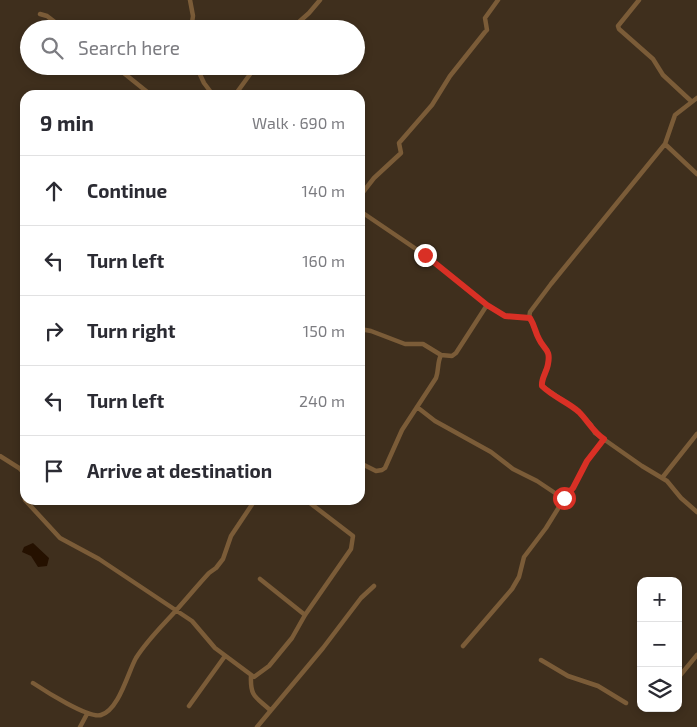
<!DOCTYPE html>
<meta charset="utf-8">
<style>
body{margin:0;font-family:"Exo 2",sans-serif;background:#f7f7f7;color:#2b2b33}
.controls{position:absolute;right:15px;bottom:15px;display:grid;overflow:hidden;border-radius:10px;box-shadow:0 2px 8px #0003}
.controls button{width:45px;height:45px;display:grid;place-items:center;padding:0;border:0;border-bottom:1px solid #e1e1e2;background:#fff;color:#2b2b33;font:25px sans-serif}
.stop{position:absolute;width:15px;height:15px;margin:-11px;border:4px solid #d93025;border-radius:50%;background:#fff}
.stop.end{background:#d93025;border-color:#fff;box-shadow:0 1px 5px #0008}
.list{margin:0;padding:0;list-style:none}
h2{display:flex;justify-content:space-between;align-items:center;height:65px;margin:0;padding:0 20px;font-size:21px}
h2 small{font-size:16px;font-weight:400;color:#7c7c81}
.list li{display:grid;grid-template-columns:32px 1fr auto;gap:15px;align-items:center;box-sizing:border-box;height:70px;padding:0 20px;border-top:1px solid #e1e1e2}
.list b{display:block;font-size:19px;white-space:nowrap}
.list em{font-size:16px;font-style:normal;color:#7c7c81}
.icon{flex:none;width:28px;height:28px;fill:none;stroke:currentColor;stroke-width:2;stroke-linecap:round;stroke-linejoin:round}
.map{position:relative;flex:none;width:697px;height:727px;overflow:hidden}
.search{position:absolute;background:#fff;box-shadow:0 2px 8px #0003;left:20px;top:20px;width:345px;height:55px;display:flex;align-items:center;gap:12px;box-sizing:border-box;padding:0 18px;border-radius:28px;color:#7c7c81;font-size:19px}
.panel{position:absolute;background:#fff;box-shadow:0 2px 8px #0003;left:20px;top:90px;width:345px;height:415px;border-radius:15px}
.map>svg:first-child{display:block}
</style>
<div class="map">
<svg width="697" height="727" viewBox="0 0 697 727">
<rect width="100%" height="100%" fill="#3f2f1d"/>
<path fill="#251100" d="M33 543 49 558 47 566 38 567 31 556 22 552 24 547Z"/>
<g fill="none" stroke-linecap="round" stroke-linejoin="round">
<path stroke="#7b5c38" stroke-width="4.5" d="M190 0 193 16 191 29
M639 0 618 26 619 29 653 59 663 75 691 101
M40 14 47 16 64 29
M291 29 309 13 320 0
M115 66 151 95
M196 66 204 83 213 95
M235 95 256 66
M665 144 697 174
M360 196 374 178 401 153 399 143 432 105 450 76 485 32 487 30 485 18 498 0
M360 211 425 255 487 305 505 316 529 318C535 326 535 332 539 339 544 350 551 349 548 364 546 372 541 378 542 386L578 411 591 425 595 433 642 466 667 481 681 498 697 512
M529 318 530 312 551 284 665 144 675 115 697 98
M360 329 371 331 405 344H423L441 355 452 356 456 353 487 305
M417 407 435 421 491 452 513 469 537 481 564 499
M0 456 19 468 25 474
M360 463 376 471 382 470 385 468 402 430 436 378C439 370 437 363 441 355
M662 478 697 434
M25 500 60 538 99 559 192 621 215 648 254 677 269 666 292 638 305 615 351 549 353 536 306 500
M260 579 305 615
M463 646 512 589 519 577 524 557 546 528 564 499 573 488 587 461 604 439
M541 660 568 676 598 686 626 703
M251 676C250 697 256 697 270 710
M678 678 697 655
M33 683C45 691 89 719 101 715 119 710 128 672 136 658 146 642 159 629 171 616 184 602 196 587 209 573L216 568 223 559 231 536 255 500
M189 706 225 656
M80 727 87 714
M257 727 323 648 361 598 374 586"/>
</g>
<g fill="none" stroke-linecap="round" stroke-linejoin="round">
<path stroke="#d93025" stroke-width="6" d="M425 255 487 305 505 316 530 318C535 326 535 332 539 339 544 350 551 349 548 364 547 372 541 378 542 386 553 397 568 402 579 412 588 421 593 432 604 439L587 461 573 488 564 498"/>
</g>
</svg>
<div class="controls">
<button>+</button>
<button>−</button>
<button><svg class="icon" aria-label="layers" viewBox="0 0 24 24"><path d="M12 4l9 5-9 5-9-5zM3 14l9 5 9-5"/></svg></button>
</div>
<div class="stop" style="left:564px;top:498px"></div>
<div class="stop end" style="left:425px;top:255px"></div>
<div class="search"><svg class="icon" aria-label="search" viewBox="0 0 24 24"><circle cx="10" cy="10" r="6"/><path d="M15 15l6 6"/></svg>Search here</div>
<section class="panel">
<h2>9 min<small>Walk · 690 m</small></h2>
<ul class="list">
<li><svg class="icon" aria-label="ahead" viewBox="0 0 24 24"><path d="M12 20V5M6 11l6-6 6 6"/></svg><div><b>Continue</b></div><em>140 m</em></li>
<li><svg class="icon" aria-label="left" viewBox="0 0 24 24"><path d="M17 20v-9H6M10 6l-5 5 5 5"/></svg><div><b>Turn left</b></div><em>160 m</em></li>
<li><svg class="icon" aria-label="right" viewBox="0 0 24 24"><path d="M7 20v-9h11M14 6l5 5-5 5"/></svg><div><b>Turn right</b></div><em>150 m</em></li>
<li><svg class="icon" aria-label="left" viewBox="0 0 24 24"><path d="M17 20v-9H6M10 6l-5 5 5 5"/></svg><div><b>Turn left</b></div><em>240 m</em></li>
<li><svg class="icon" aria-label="arrive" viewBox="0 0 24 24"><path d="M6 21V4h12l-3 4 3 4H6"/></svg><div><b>Arrive at destination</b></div></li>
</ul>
</section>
</div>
